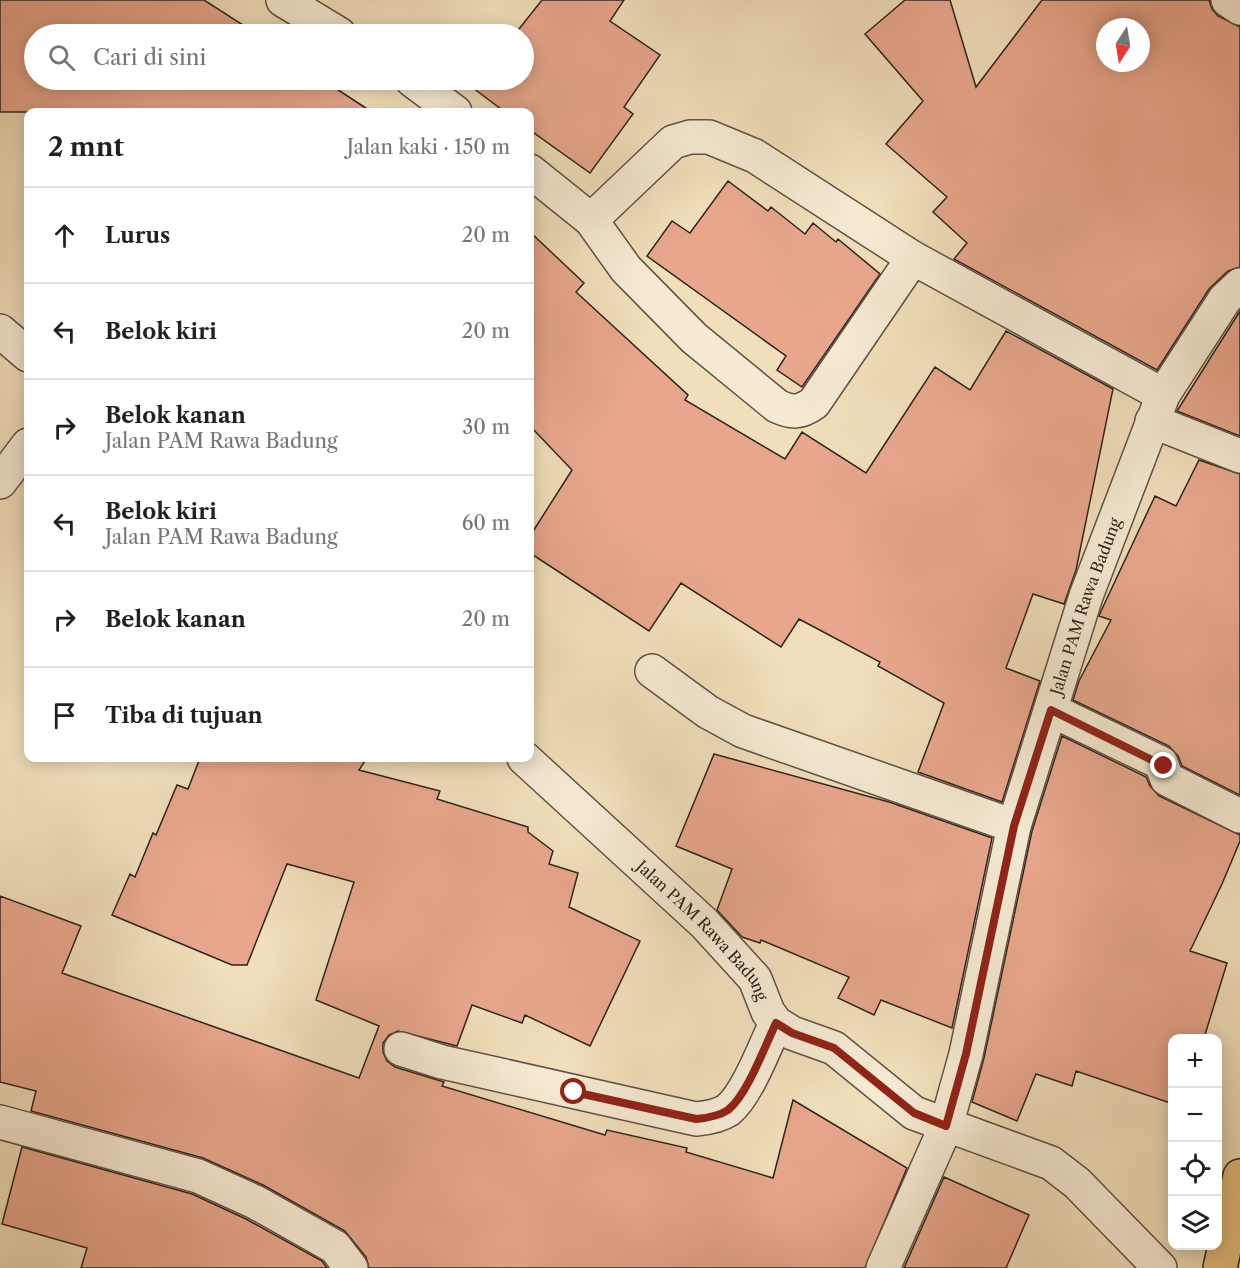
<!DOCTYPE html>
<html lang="id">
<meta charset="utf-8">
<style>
body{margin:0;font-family:"Libre Caslon Text",serif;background:#f6f6f6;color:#202124}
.controls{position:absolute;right:18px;bottom:18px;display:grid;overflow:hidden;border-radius:12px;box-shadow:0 3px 15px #0003}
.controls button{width:54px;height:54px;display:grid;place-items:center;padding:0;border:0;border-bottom:2px solid #e0e0e0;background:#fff;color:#202124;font:30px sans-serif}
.compass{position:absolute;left:1096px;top:18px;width:54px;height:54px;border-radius:50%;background:#fff;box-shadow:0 3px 15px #0003;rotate:192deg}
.stop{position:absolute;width:18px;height:18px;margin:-14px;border:4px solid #8f2418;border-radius:50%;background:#fff}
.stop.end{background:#8f2418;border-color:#fff;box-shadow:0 2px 6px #0008}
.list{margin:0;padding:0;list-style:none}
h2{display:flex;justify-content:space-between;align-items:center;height:78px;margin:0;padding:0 24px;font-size:26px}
h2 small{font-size:20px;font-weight:400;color:#757577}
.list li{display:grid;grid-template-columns:39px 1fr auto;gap:18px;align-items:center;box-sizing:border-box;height:96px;padding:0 24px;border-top:2px solid #e0e0e0}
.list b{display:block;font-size:22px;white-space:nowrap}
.list p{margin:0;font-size:20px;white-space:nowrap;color:#757577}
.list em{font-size:20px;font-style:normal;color:#757577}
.icon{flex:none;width:33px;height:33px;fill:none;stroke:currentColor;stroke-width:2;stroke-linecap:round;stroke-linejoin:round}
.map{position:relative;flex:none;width:1240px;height:1268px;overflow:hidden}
.search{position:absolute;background:#fff;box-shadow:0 3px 15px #0003;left:24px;top:24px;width:510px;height:66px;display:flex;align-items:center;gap:15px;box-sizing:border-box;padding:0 21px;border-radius:33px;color:#757577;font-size:22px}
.panel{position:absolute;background:#fff;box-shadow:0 3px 15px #0003;left:24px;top:108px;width:510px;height:654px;border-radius:12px}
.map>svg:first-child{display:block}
</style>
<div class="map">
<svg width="1240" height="1268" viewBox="0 0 1240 1268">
<rect width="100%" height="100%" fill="#f1dfbb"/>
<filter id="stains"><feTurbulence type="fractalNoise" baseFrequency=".00333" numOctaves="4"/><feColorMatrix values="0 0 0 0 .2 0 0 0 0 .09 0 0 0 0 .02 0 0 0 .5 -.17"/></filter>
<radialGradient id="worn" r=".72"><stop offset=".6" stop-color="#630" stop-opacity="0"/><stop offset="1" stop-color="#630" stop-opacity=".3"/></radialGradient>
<path fill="#e8a78d" stroke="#31221c" stroke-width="1.5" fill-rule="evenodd" d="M0 0H204L257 34H34V80H323L372 112H0Z
M542 0H624L610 21 660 55 624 107 633 114 590 173 530 130V112H505L473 88 480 80H524V34H515Z
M905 0H950L976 87 1042 0H1209L1212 9 1218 16 1240 27V267L1228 271 1209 289 1157 370 954 259 967 243 933 212 947 197 886 144 923 101 865 34ZM1105 27H1141V63H1105Z
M728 181 768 211 771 207 805 234 813 223 836 242 838 239 880 274 802 387 777 370 786 356 647 256 672 221 690 233Z
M530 232 584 283 576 292 688 395 685 400 785 459 802 432 866 473 935 367 970 390 1006 331 1113 389 1076 570 1064 604 1033 594 1006 668 1040 681 1002 802 918 772 944 703 878 666 880 662 799 619 781 647 681 583 649 631 530 553V536L572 470 530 426Z
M1240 311V436L1177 411Z
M1199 460 1240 474V795L1182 766 1178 756 1169 746 1073 700 1079 681 1111 620 1099 616 1102 609 1155 496 1176 506Z
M1062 736 1146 777 1150 786 1159 796 1240 835V841L1222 884 1190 951 1227 963 1204 1038H1173V1104L1076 1071 1072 1086 1036 1074 1017 1121 972 1102 984 1058 1032 831Z
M714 754 889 802 992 838 952 1028 881 1000 874 1015 838 998 849 977 761 940 760 943 742 937 717 910 732 869 676 846Z
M200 758H367L359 770 440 791 437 799 528 827V832L553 851 549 864 578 873 569 907 640 941 590 1046 525 1015 522 1023 472 1005 457 1046 398 1031 389 1035 383 1043V1052L387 1061 395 1067 444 1082 442 1086 605 1135 607 1130 687 1148 686 1152 773 1178 793 1100 907 1168 865 1268H369L366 1257 345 1231 263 1185 203 1158 31 1111 36 1091 0 1082V896L81 926 62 973 359 1078 379 1026 316 1000 354 882 287 864 247 965H232L112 915 130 874 135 877 153 833 156 835 177 785 188 789Z
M22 1147 192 1194 246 1219 322 1261 327 1268H81L87 1248 2 1224Z
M944 1177 1029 1215 1006 1268H904Z"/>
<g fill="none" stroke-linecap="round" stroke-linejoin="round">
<defs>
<g id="minor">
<path d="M283 0 339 34"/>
<path d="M1228 0 1240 8"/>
<path d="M412 80 455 112"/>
<path d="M530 171 591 220 626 269 694 338 777 406C792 413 800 413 814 403L913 258"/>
<path d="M591 220 673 142 690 137H709L755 156 913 258 1163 395"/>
<path d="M0 331 28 355"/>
<path d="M1152 421 1240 456"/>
<path d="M0 482 28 445"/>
<path d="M652 671 708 712 743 731 1014 826"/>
<path d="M1051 710 1161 763 1167 779 1240 816"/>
<path id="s1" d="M524 758 704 923 755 979 768 1012 776 1023 792 1033 834 1048 914 1113 1051 1163 1077 1183 1160 1268"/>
<path d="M401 1049 442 1062 696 1119C707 1118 719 1116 728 1110 747 1095 765 1046 776 1023"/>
<path d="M0 1122 198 1176 255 1202 335 1247 351 1268"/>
<path id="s2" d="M883 1268 946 1126 966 1054 1014 826 1086 596 1163 395 1225 299 1240 285"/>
</g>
<path id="primary" d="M1220 1268 1240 1176"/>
</defs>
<use href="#minor" stroke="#615144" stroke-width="36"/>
<use href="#primary" stroke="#31221c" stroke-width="36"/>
<use href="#minor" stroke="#f6ead3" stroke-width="33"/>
<use href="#primary" stroke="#e8c07e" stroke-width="33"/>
</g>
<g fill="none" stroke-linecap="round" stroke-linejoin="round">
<path stroke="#8f2418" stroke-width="8" d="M574 1092 696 1119C707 1118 719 1116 728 1110 747 1095 765 1046 776 1023L792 1033 834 1048 914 1113 946 1126 966 1054 1014 826 1051 710 1164 766"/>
</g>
<g text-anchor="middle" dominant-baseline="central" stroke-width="4.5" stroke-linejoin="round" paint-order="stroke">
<g font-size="16" fill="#31221c" stroke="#f6ead3">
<text stroke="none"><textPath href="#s2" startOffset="694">Jalan PAM Rawa Badung</textPath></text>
<text stroke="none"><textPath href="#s1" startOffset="249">Jalan PAM Rawa Badung</textPath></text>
</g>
</g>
<rect width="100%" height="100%" filter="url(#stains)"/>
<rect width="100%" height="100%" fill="url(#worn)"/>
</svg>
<div class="controls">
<button>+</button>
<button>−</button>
<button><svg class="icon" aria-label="locate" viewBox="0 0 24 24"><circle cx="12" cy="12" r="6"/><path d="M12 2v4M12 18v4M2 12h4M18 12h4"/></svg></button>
<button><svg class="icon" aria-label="layers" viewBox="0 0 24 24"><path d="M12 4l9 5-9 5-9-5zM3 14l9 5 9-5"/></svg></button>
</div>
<svg class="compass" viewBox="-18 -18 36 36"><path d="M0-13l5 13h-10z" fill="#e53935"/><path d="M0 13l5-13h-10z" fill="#757577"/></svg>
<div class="stop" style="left:574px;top:1092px"></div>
<div class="stop end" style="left:1164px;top:766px"></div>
<div class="search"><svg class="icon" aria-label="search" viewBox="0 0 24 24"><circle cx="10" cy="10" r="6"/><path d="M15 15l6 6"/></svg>Cari di sini</div>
<section class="panel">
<h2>2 mnt<small>Jalan kaki · 150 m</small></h2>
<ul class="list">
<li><svg class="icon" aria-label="ahead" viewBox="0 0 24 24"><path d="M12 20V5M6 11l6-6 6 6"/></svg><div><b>Lurus</b></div><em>20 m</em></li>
<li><svg class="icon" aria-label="left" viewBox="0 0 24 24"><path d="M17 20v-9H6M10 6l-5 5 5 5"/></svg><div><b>Belok kiri</b></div><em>20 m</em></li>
<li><svg class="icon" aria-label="right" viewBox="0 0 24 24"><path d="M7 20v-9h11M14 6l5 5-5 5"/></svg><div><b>Belok kanan</b><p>Jalan PAM Rawa Badung</p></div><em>30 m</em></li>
<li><svg class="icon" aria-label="left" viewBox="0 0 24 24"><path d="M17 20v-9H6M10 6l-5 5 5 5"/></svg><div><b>Belok kiri</b><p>Jalan PAM Rawa Badung</p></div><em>60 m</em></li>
<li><svg class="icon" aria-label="right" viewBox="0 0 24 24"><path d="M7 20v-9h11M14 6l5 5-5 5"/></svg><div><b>Belok kanan</b></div><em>20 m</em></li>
<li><svg class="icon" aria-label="arrive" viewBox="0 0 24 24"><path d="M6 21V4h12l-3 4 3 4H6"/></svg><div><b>Tiba di tujuan</b></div></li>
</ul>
</section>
</div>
